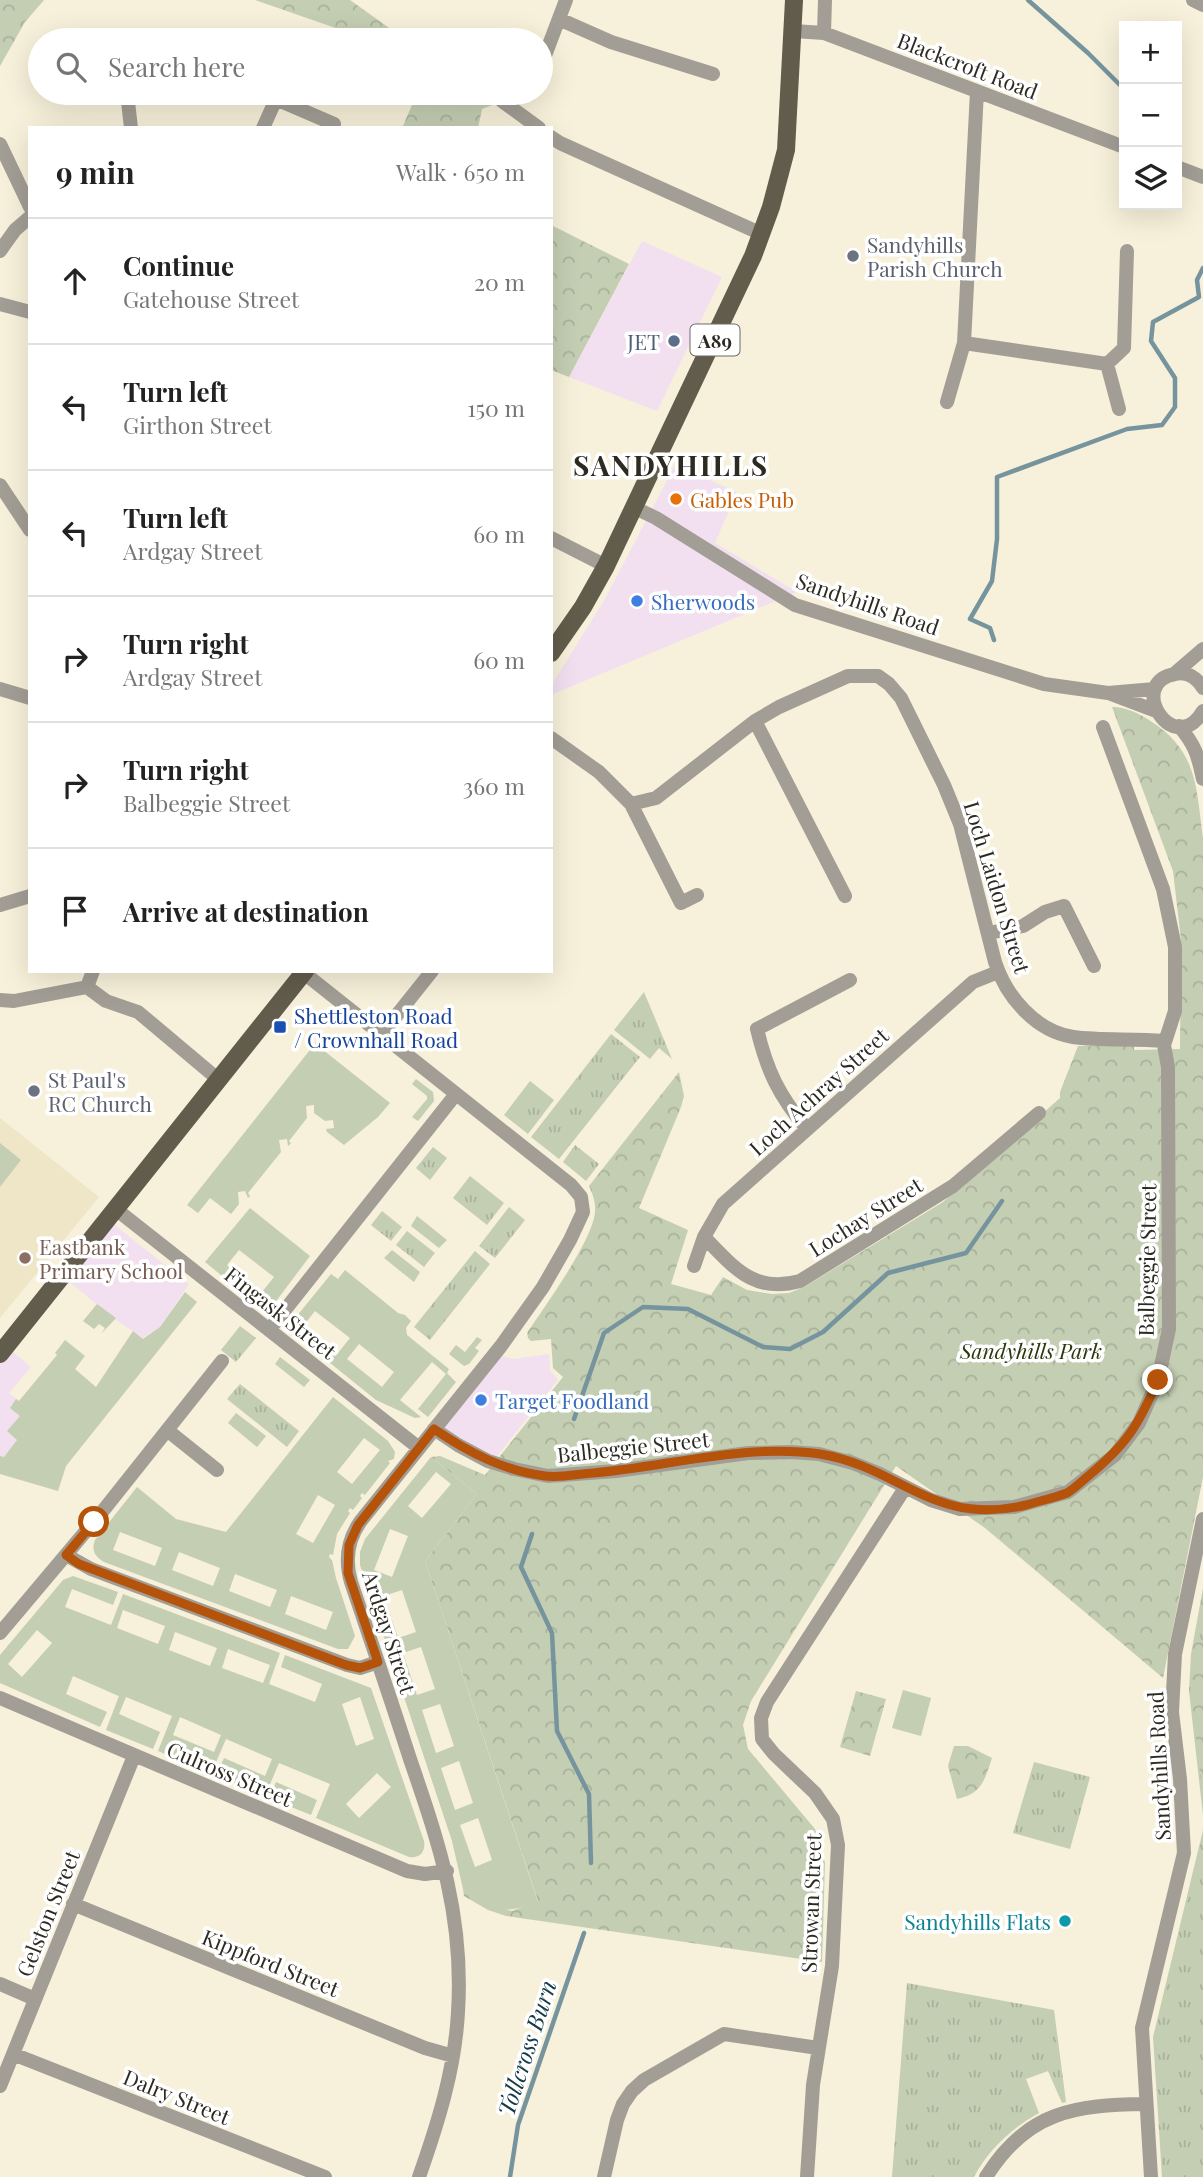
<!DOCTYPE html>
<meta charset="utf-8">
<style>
body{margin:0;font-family:"Playfair Display",serif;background:#f2f2f2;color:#222}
.controls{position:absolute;right:21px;top:21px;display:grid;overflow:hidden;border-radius:0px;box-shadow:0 7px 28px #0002}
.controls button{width:63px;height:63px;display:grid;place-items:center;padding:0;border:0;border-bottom:2px solid #e0e0e0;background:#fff;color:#222;font:35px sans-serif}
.stop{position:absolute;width:21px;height:21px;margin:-16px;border:5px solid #b45309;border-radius:50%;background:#fff}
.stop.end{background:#b45309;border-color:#fff;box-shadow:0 2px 7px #0008}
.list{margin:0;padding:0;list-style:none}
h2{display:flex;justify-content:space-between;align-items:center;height:91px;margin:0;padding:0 28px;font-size:30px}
h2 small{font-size:23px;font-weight:400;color:#767676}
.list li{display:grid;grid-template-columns:46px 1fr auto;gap:21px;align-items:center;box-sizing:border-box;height:126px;padding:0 28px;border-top:2px solid #e0e0e0}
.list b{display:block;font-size:26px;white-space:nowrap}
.list p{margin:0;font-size:23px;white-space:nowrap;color:#767676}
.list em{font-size:23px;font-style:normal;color:#767676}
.icon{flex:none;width:38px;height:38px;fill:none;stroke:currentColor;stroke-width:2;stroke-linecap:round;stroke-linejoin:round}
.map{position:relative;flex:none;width:1203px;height:2177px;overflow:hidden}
.search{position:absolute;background:#fff;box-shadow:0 7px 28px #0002;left:28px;top:28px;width:525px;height:77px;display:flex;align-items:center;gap:18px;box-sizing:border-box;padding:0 24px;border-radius:38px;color:#767676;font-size:26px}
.panel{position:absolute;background:#fff;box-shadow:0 7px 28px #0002;left:28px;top:126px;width:525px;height:847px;border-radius:0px}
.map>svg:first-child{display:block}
</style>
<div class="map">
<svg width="1203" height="2177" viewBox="0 0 1203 2177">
<defs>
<pattern id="grass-tufts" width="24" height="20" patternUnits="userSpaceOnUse" patternTransform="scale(1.75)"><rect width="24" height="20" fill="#c4ceb3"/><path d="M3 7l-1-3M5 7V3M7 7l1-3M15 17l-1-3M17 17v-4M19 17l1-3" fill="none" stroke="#a9b19a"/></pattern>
<pattern id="forest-crowns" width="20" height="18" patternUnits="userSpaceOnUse" patternTransform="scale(1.75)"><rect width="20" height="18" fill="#c4ceb3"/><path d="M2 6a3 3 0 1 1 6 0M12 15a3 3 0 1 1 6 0" fill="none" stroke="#a9b19a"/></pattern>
</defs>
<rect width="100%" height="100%" fill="#f7f0da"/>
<path fill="#f2e0f1" d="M642 241 722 277 657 411 569 377Z
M675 465 737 492 715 543 797 592 551 695V686L605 599Z
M111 1222 189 1284 160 1327 143 1338 113 1318 65 1278Z
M8 1348 31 1367 9 1393 19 1401 41 1410 0 1462V1358Z
M549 1354 550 1370 558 1380 493 1461 438 1430 496 1355 514 1359Z"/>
<path fill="#efe6c8" d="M0 1118 99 1197 0 1318Z"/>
<path fill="url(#grass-tufts)" d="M644 992 672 1059 659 1048 650 1059 614 1030Z
M611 1034 640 1057 559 1159 531 1137Z
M530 1081 554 1100 528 1134 504 1115Z
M575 1145 599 1164 586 1181 563 1162Z
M433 1147 447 1158 430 1180 416 1168Z
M470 1176 504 1203 487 1225 453 1198Z
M509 1207 525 1220 495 1258 479 1246Z
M382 1211 402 1227 391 1241 371 1225Z
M407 1231 435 1253 424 1267 396 1245Z
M475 1251 490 1264 430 1340 414 1327Z
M240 1326 256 1338 236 1362 221 1350Z
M240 1384 299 1431 287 1447 227 1399Z
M1203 1588V1815L1189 1691 1191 1654Z
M1034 1762 1090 1777 1070 1849 1013 1833Z
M1203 1830V2177H1162L1153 2037Z
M907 1983 1054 2010 1066 2102 1062 2103 1048 2071 1026 2079 1039 2113C1012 2128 989 2149 974 2177H892Z"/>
<path fill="url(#forest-crowns)" d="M0 0H44L25 22 0 66Z
M255 0H350L406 40H370Z
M417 93H479L495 104 482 109 478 128H408L403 126Z
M551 225 629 264 569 377 551 370Z
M1112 707C1127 707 1140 714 1152 722 1198 752 1196 788 1203 838V1477L1163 1678 985 1528 896 1466 751 1701 743 1725 748 1749 815 1829 825 1863 822 1962 506 1916 488 1910 464 1896 463 1889 490 1905 512 1911 538 1901 425 1561 477 1494 431 1457 440 1456 485 1475 563 1377 553 1368 551 1339 531 1341 528 1338 527 1333C545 1306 591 1243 595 1213 596 1204 593 1194 589 1186L679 1072 684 1096 681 1107 639 1208 688 1230 671 1284 711 1295 723 1277 747 1290 772 1294 789 1293 804 1287 943 1202 1060 1098V1092L1078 1046H1134V1050L1180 1049 1181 940 1173 871Z
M1194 1639 1203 1641V1800C1198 1743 1187 1697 1194 1639Z
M856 1691 886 1699 870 1756 840 1747Z
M954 1746H968L992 1758C985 1779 982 1794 957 1799L948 1766Z"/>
<path fill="#c4ceb3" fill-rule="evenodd" d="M317 1041 319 1044 318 1046 390 1103 378 1117 344 1145 327 1132 326 1129 334 1128 333 1120 325 1121 314 1113V1105L306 1106 307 1118 289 1141 291 1143 288 1146 287 1139 279 1140 281 1152 248 1193 250 1196 248 1198 245 1191 238 1192 239 1204 231 1214 210 1198 198 1213 187 1205Z
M416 1079 433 1092 434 1101 418 1121 412 1117 427 1099V1096L412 1084Z
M0 1143 21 1160 0 1187Z
M250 1208 310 1256 274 1304 267 1308 254 1302 205 1262ZM239 1250 274 1277 262 1292 227 1265Z
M417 1216 447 1240 439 1248 411 1226Z
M392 1250 420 1272 414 1282 384 1258Z
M345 1270 398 1313 405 1315 411 1321 406 1328 407 1335 449 1369 447 1373 456 1382 428 1417 418 1409 446 1374 432 1362 400 1400 421 1417 415 1418 376 1400 293 1333 292 1322 331 1274 338 1279ZM315 1311 350 1338 338 1353 303 1326ZM359 1344 394 1372 382 1387 347 1359Z
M185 1292 197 1302 66 1466 58 1491 0 1474V1456L4 1457 17 1440 7 1431 20 1416 10 1408 16 1399 19 1401 57 1355 55 1353 65 1340 85 1356 75 1369 96 1387 133 1331 143 1339 160 1327Z
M97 1304 116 1318 101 1334 105 1328 99 1324 94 1329 83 1321Z
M477 1337 482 1340 475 1348 479 1351 469 1364 464 1366 449 1354 456 1345 465 1352Z
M280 1357 310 1380 304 1387 275 1364Z
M333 1397 388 1441 395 1452 394 1459 388 1461 390 1463 365 1495 362 1493 360 1496 362 1498 353 1510 350 1508 348 1511 350 1513 337 1534 333 1555 330 1554 329 1557 332 1560 336 1578 355 1636 348 1649H338L104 1562C95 1557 91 1550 95 1540L137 1487 176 1519 226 1532ZM364 1438 380 1450 352 1484 337 1472ZM318 1495 335 1505 313 1543 296 1534ZM120 1532 162 1548 155 1566 113 1550ZM179 1552 220 1568 213 1586 172 1570ZM235 1574 277 1590 270 1607 229 1591ZM291 1596 333 1612 326 1630 285 1614Z
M236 1413 266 1436 257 1447 228 1423Z
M431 1457 477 1494 425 1561 538 1902C499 1916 497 1910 463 1889L452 1841 360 1565V1552L365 1539ZM436 1472 451 1484 422 1518 408 1506ZM390 1529 408 1536 392 1577 374 1570ZM402 1590 416 1632 398 1638 384 1596ZM421 1647 435 1689 417 1695 403 1653ZM440 1704 454 1746 436 1753 422 1710ZM459 1761 473 1803 455 1810 441 1768ZM478 1818 492 1860 475 1867 460 1825Z
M73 1576 118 1592 113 1605 72 1589 65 1607 111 1625 123 1594 280 1653 269 1684 315 1702 322 1684 281 1667 285 1655 371 1688 424 1841C426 1851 420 1859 409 1857L316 1818 330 1784 279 1763 265 1796 216 1776 224 1758 265 1776 272 1759 226 1739 211 1774 158 1751 172 1716 126 1697 119 1714 160 1732 153 1749 106 1730 119 1696 114 1694 73 1676 66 1694 107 1712 100 1727 0 1683V1655L63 1580ZM123 1610 165 1626 158 1644 117 1628ZM37 1630 52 1643 22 1677 8 1664ZM175 1632 217 1648 210 1666 169 1650ZM228 1649 270 1665 263 1683 222 1668ZM360 1697 374 1739 356 1746 342 1704ZM180 1717 221 1735 214 1752 173 1735ZM377 1773 391 1787 359 1818 346 1804Z
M903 1690 931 1698 921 1736 892 1728Z
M276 1782 317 1800 311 1815 269 1798Z"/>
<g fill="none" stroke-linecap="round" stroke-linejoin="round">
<path stroke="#76949e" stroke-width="4.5" d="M1028 0 1088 53 1123 88
M994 640 990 628 970 619 992 581 997 539V477L1127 429 1162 425 1175 407V378L1151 341 1153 322 1199 297 1197 280 1203 268
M574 1419 604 1333 643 1307 688 1309 763 1347 790 1349 823 1332 888 1273 966 1253 1002 1201
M532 1534 521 1567 552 1633 557 1731 589 1794 591 1863
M510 2177 518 2125 584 1933"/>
<path stroke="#a29e95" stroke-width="14" d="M1193 0 1203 5
M559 19 611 42 713 74
M794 31 824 33 1124 147
M824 33 825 0
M541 66 566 0
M127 93 131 128
M502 101 539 128
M263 128 276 99 334 124
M551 137 560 143 762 234
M0 144 30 207
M1177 167 1203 177
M0 251 15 230 30 217
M0 304 30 312
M964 343 1107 364 1124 348 1127 251
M1107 364 1119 409
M947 402 964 343 977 91
M0 485 30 530
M633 507 656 518 795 605 1044 684 1108 693 1155 689
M551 538 606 566
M1174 674 1203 649
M1203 688C1197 678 1187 671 1175 674 1125 683 1174 760 1203 711
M0 689 30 698
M1111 694 1156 711
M755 721 845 896
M1179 726C1195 745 1198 755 1203 779
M551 738 599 772 631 804 681 903 697 895
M631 804 656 798 755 721 779 707 848 676H878L889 684 901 698 944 785 960 824 995 962C1006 996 1035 1031 1073 1037 1102 1041 1134 1038 1164 1041
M0 905 30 896
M989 933 1023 926 1045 912 1064 906 1094 966
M304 973 571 1185 581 1197 583 1212 570 1240 543 1287 501 1346 360 1522C347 1541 345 1561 351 1582 371 1641 391 1700 410 1759 440 1846 464 1918 458 2012 455 2069 438 2123 419 2177
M87 987 93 971
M0 1000 14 1001 87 987 106 1001 138 1012 219 1080
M381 1035 432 971
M807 1129C779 1096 767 1071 757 1029L850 980
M117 1210 419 1448
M704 1237C734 1267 753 1294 800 1281L953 1186 1039 1113
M694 1266 704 1237 723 1204 973 982 998 972
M269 1330 456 1094
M434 1429 458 1445 488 1461 514 1469 548 1476 616 1471 748 1453 791 1452 819 1454 853 1463 880 1474 931 1500 960 1509 1014 1507 1068 1492 1115 1455 1139 1423 1158 1380 1169 1329 1168 1067 1164 1045 1175 1011V947L1163 889 1103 727
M167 1430 217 1470
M66 1555 91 1569 347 1665 360 1668 378 1662
M0 1633 102 1512 222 1361
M0 1698 407 1871 425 1874 447 1871
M73 1904 425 2048 453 2056
M0 1984 35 1999
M13 2054 325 2177
M0 2086 134 1756
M604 2177 617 2120 623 2104 632 2091 644 2080 724 2034 818 2048
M807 2177 813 2085 832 1966 838 1845 833 1819 815 1793 774 1754 762 1739 761 1718 767 1702 905 1488
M986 2177C1027 2111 1075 2105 1146 2104
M1151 2177 1142 2028 1184 1853 1180 1779 1172 1712 1175 1654 1203 1519"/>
<path stroke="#625c4c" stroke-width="18" d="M551 653 583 607 606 566 753 256 771 207 786 150 794 0
M0 1354 305 971"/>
</g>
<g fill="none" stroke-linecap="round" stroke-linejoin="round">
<path stroke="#b45309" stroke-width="9" d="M94 1522 66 1555 79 1564 346 1665 360 1668 378 1662 348 1573 349 1545 358 1525 434 1429C468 1452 504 1471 545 1476 560 1478 578 1474 593 1473 666 1467 746 1443 820 1454 900 1467 933 1527 1026 1505 1039 1501 1054 1498 1067 1493 1074 1489 1081 1482 1087 1477 1127 1444 1138 1426 1158 1380"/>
</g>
<g fill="#6b7280" stroke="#fff" stroke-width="2.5">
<circle cx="853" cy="256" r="7"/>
<circle cx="34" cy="1091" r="7"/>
</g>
<circle fill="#5c6f8a" stroke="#fff" stroke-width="2.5" cx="674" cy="341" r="7"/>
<circle fill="#e8710a" stroke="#fff" stroke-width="2.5" cx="676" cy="499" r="7"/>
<g fill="#3f7fe0" stroke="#fff" stroke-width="2.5">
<circle cx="637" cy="601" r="7"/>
<circle cx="481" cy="1400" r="7"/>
</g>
<rect fill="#1a4fb4" stroke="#fff" stroke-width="2.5" x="273" y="1020" width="14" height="14" rx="3.5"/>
<circle fill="#8d6e63" stroke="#fff" stroke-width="2.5" cx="25" cy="1258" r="7"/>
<circle fill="#0f9aa8" stroke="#fff" stroke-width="2.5" cx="1065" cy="1921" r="7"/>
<g text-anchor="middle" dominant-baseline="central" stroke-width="7" stroke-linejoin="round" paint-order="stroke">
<rect fill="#fff" stroke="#6b6a64" stroke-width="2" x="690.5" y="324.5" width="49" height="31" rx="5"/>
<g font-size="19" font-weight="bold" fill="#2c2a21">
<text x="715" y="340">A89</text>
</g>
<g font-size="21" fill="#2c2a21" stroke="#fff">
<text transform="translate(968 65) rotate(21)">Blackcroft Road</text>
<text transform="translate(868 603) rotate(19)">Sandyhills Road</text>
<text transform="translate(998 887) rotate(73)">Loch Laidon Street</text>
<text transform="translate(818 1091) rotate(-42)">Loch Achray Street</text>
<text transform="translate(865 1216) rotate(-32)">Lochay Street</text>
<text transform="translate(1146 1260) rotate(-89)">Balbeggie Street</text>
<text transform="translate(281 1312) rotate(38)">Fingask Street</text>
<text transform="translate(633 1446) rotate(-6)">Balbeggie Street</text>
<text transform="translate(390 1632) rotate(72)">Ardgay Street</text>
<text transform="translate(1158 1766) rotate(-93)">Sandyhills Road</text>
<text transform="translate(230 1773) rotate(23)">Culross Street</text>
<text transform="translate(810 1903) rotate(-88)">Strowan Street</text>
<text transform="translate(47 1913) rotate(-68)">Gelston Street</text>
<text transform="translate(271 1962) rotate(22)">Kippford Street</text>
<text transform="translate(177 2096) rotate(22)">Dalry Street</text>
</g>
<g font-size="21" fill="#5b616d" stroke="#fff" text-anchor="start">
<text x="867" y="244">Sandyhills<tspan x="867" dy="24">Parish Church</tspan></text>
<text x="48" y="1079">St Paul's<tspan x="48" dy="24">RC Church</tspan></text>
</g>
<g font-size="21" fill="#4e5e75" stroke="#fff" text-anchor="end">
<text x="660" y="341">JET</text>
</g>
<g font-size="21" fill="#c56008" stroke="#fff" text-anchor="start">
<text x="690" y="499">Gables Pub</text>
</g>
<g font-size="21" fill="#366cbe" stroke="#fff" text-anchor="start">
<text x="651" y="601">Sherwoods</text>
<text x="495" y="1400">Target Foodland</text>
</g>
<g font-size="21" fill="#164399" stroke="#fff" text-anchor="start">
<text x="294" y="1015">Shettleston Road<tspan x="294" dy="24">/ Crownhall Road</tspan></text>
</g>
<g font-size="21" fill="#785e54" stroke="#fff" text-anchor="start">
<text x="39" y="1246">Eastbank<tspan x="39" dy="24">Primary School</tspan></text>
</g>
<g font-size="21" font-style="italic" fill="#2c380c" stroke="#fff">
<text x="1031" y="1350">Sandyhills Park</text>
</g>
<g font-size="21" fill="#0d838f" stroke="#fff" text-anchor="end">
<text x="1051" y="1921">Sandyhills Flats</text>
</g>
<g font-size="23" font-style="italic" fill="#133b48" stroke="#fff">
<text transform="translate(526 2048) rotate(-72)">Tollcross Burn</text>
</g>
<g font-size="28" font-weight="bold" letter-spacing="2" fill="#2c2a21" stroke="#fff">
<text x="671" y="464">SANDYHILLS</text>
</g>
</g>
</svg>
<div class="controls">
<button>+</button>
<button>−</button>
<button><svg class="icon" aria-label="layers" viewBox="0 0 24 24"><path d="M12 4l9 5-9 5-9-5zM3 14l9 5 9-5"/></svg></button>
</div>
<div class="stop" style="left:94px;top:1522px"></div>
<div class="stop end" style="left:1158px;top:1380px"></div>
<div class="search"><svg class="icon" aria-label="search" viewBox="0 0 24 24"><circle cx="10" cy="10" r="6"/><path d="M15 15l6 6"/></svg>Search here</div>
<section class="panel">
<h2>9 min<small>Walk · 650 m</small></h2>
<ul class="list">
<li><svg class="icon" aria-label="ahead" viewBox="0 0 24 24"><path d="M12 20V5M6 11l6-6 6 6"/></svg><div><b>Continue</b><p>Gatehouse Street</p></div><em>20 m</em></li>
<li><svg class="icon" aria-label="left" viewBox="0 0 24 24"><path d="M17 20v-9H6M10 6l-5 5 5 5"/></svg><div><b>Turn left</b><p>Girthon Street</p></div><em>150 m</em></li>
<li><svg class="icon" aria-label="left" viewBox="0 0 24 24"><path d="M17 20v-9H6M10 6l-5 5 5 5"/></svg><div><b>Turn left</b><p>Ardgay Street</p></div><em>60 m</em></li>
<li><svg class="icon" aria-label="right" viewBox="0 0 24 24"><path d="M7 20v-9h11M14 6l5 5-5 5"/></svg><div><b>Turn right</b><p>Ardgay Street</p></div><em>60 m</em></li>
<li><svg class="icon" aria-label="right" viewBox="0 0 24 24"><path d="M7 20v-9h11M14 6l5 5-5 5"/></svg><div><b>Turn right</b><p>Balbeggie Street</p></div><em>360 m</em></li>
<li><svg class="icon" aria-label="arrive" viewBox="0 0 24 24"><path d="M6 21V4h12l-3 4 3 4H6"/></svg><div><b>Arrive at destination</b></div></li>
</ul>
</section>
</div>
